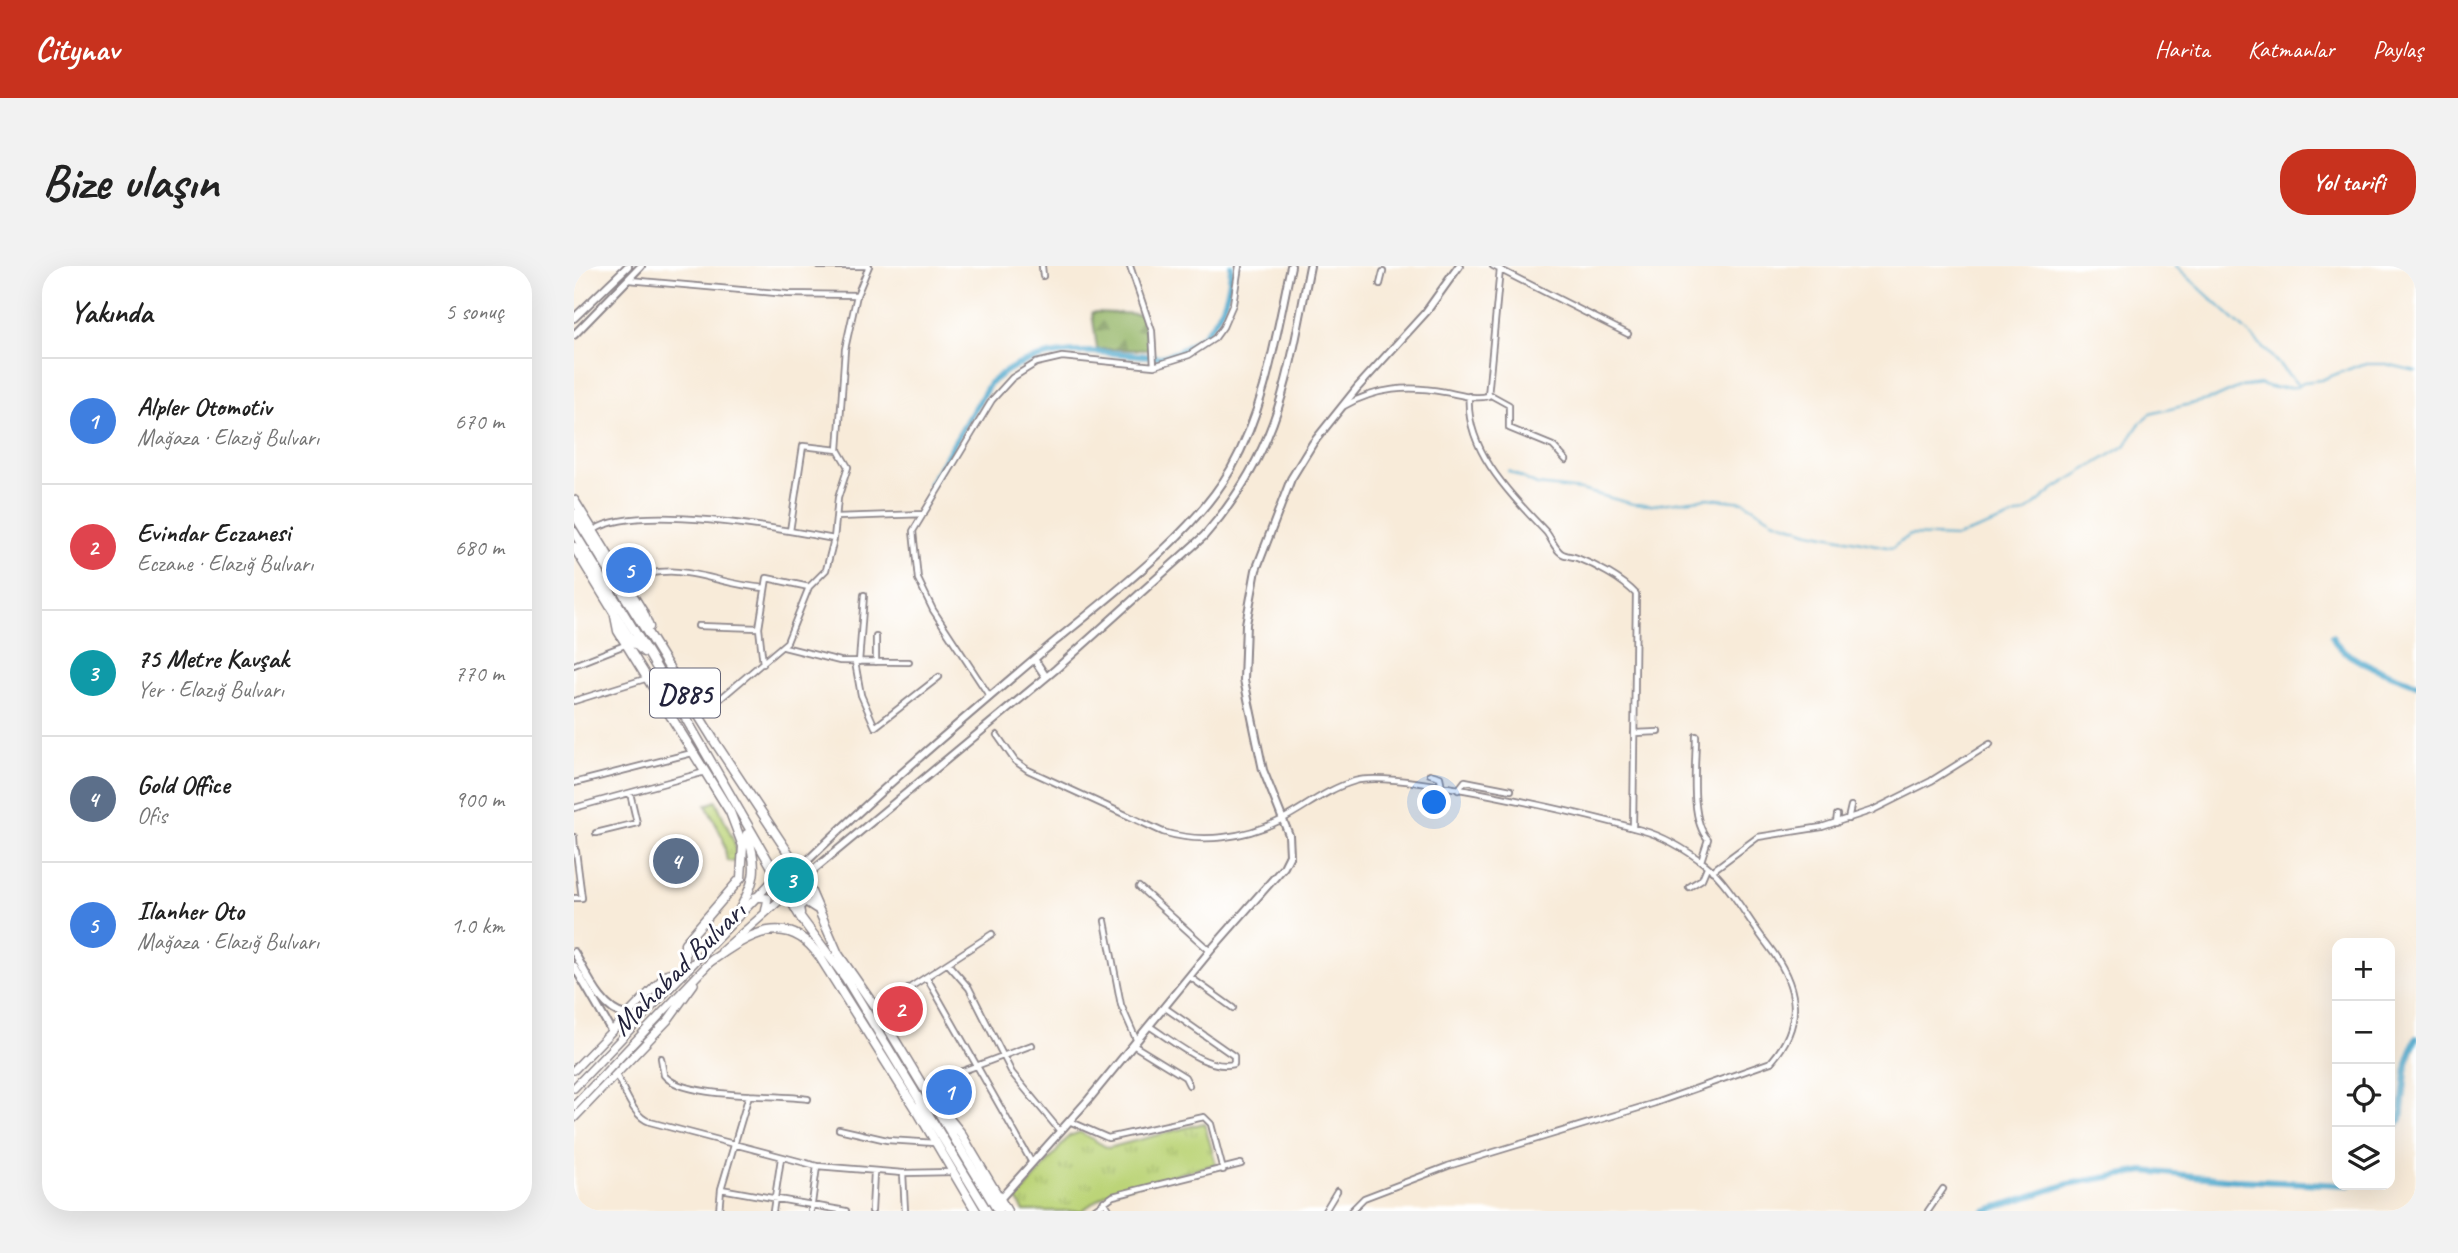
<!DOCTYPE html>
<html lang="tr">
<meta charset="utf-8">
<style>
body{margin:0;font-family:Caveat,sans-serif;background:#f2f2f2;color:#222}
.controls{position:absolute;right:21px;bottom:21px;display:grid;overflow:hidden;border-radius:14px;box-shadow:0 7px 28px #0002}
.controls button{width:63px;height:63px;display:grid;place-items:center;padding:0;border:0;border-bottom:2px solid #e0e0e0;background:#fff;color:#222;font:35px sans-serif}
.you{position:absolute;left:861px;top:537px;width:24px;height:24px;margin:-18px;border:5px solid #fff;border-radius:50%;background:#1a73e8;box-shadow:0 0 0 10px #1a73e833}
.badge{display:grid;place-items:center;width:46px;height:46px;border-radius:50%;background:#c8321e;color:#fff;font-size:23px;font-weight:700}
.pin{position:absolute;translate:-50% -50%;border:4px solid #fff;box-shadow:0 2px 7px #0006}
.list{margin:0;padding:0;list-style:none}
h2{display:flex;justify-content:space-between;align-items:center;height:91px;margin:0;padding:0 28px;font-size:30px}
h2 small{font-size:23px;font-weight:400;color:#767676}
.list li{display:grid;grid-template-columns:46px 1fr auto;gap:21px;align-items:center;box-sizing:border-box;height:126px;padding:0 28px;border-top:2px solid #e0e0e0}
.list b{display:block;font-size:26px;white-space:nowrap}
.list p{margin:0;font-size:23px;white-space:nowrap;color:#767676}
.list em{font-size:23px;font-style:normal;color:#767676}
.icon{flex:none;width:38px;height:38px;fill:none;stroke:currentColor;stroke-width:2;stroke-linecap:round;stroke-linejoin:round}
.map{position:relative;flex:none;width:1842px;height:945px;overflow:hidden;border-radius:28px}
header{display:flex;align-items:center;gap:42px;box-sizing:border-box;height:98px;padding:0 35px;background:#c8321e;color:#fff}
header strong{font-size:33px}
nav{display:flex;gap:38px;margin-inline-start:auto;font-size:24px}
.intro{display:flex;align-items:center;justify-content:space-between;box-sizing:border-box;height:168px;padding:0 42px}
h1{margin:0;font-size:49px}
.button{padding:18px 32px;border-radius:28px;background:#c8321e;color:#fff;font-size:24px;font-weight:700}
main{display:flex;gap:42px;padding:0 42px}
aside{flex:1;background:#fff;border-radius:28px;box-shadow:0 7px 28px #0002}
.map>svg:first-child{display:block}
</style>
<header>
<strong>Citynav</strong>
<nav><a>Harita</a><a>Katmanlar</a><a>Paylaş</a></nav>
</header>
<div class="intro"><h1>Bize ulaşın</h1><a class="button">Yol tarifi</a></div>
<main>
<aside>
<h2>Yakında<small>5 sonuç</small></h2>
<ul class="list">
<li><span class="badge" style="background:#3f7fe0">1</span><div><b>Alpler Otomotiv</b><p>Mağaza · Elazığ Bulvarı</p></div><em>670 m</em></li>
<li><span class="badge" style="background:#e0444e">2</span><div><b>Evindar Eczanesi</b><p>Eczane · Elazığ Bulvarı</p></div><em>680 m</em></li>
<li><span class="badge" style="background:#0f9aa8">3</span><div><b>75 Metre Kavşak</b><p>Yer · Elazığ Bulvarı</p></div><em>770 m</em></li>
<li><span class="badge" style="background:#5c6f8a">4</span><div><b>Gold Office</b><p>Ofis</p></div><em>900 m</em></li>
<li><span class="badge" style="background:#3f7fe0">5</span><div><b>Ilanher Oto</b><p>Mağaza · Elazığ Bulvarı</p></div><em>1.0 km</em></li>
</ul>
</aside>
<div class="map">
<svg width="1842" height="945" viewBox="0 0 1842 945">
<defs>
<pattern id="grass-tufts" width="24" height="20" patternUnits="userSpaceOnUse" patternTransform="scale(1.75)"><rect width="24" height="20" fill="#bcd478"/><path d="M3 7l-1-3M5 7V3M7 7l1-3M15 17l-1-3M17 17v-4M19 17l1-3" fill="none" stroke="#a1b669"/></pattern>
<pattern id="forest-firs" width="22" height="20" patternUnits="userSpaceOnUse" patternTransform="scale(1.75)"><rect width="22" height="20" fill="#95b668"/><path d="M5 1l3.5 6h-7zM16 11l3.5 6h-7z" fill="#799457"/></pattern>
</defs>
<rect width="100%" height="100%" fill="#fff"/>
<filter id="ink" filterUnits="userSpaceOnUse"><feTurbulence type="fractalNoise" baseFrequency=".0143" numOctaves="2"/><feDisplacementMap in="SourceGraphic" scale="14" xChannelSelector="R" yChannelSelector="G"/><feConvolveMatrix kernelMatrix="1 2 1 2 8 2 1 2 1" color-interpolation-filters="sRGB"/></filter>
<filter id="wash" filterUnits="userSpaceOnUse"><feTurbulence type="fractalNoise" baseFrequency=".00686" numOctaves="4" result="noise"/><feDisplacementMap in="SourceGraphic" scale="28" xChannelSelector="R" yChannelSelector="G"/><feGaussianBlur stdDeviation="1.57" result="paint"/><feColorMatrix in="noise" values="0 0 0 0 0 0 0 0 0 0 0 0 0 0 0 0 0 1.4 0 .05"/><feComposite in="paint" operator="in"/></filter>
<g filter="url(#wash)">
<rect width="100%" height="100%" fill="#f8ebd9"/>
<path fill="url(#grass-tufts)" stroke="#6f7b5a" stroke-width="2" d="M142 535 161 578 162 596 153 595 149 572 132 539Z
M630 857 642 898 537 925 507 945H450L443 934 495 870 506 866 534 882Z"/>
<path fill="url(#forest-firs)" stroke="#5c6c52" stroke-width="2" d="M518 46 567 48 576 84 523 83Z"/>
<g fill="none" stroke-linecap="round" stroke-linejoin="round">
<path stroke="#4ea7cb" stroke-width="2" d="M1602 0 1685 77 1724 119
M934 205 963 219 1007 224 1059 238 1078 239 1134 232 1170 236 1199 254 1236 266 1318 282 1336 269 1382 271 1452 246 1481 222 1551 180 1566 157 1576 148 1641 132 1666 121 1687 118 1700 122 1723 121 1729 116 1747 114 1788 98H1812L1842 105"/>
<path stroke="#4ea7cb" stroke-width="6" d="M356 218 416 117C465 74 527 87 587 91 632 80 656 45 657 0
M1758 371C1771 396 1817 407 1842 418
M1816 869 1827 853 1833 797 1842 772
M1410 945 1494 918 1570 905 1661 914 1775 919"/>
</g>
</g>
<g filter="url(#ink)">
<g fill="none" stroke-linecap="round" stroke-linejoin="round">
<defs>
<path id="street" d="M245 0H295
M468 0 469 10
M556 0 578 65 580 100
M919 0 1054 68
M55 14 213 28 283 29
M806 18 809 6
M915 128 935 139V162L979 180 992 194
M895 130C891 184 937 229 972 266 977 272 981 283 987 287 991 290 998 290 1003 292 1022 299 1048 313 1062 328L1059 562
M770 140C802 122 834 119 871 126 884 128 901 134 914 130L926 3
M263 251 350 248
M20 264C63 236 208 263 260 273
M216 265 229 180 264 184
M51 315C109 292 135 318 191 322
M124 360 185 362
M302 371V396
M210 381 266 395 335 396
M281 396 287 429 301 461 365 411
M285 396 290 329
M189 398 185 362 193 312 235 321
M0 399 51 379
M416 431 359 344 344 313 339 265 418 134 438 112 462 97 488 91 580 100 615 89 641 72 649 61 659 38 665 0
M0 435 74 412
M126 450 213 376 235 321 252 304 260 273 264 232 274 201 264 184 271 83 283 29 295 0
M1060 467 1085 466
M423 469 441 495 454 504 589 566C628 578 670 572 707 554 732 541 753 523 781 515 822 503 1017 550 1067 564 1089 570 1114 585 1132 599 1154 616 1175 655 1193 678 1224 718 1232 756 1197 796L1081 837 874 900 790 932 777 945
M1122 470C1122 496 1115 554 1134 573L1127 595
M856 508 866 511 868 521
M0 517 118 487
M884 524 891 515 937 524
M0 542 131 506
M1274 553 1277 540
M1262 557 1263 549
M22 567 63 557 56 527
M0 571 1 586
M1138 605 1184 571 1248 561 1299 544 1357 515 1416 478
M565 621 636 685
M1115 621 1128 613 1133 601
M0 632H8L2 585
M531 655 547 739 562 773
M374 698 395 722 438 807 485 864
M616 711 659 742
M353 712 458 897
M303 743 418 668
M575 760C598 774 632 805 660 798V790L590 741
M559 779 611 811 615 819
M87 792 90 809C108 833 203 828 234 833
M42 809C51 824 59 851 76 856L243 900 329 907 379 906
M349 820 458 779
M495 855 534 872 630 851 637 858 649 904
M265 863 313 874 361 877
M329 907 331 945
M147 923 272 945
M530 935 536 945
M145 945 147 923 175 829
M199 945 207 892
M237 945 243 900
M298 945 300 906
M518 945 539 930 667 898
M751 945 763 925
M1354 945 1369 923"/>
<path id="secondary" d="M0 52 54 0
M0 69 67 0
M460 393 472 411
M225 603C306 523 393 450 479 377 536 330 621 267 657 203 692 140 702 69 717 0
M231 611 482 403 630 270C707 183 714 109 736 0
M0 686C12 706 27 745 52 749
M0 700 37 764
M426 933 515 833 636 685 710 601 716 589 715 569 689 504 670 414 672 358 682 304 717 213 739 177 783 122 852 46 885 0"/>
<path id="primary" d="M181 631 194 632 191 647
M148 685 213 628
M0 804 94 707 111 703
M0 822 203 610
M0 840 139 693
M0 852 94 754 120 718"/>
<path id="highway" d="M0 234 69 346 75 361
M0 248 141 476 225 603
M0 266 77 392 203 610 206 621 213 628C224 626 229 622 231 611L225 603 217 600 203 610
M0 281 56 373 70 386
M40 345 44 365 156 546 169 580 167 612 111 677V703
M231 612 264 688 303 744 424 945
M213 628 227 652 271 711 413 945
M226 647 225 641 231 635 242 642
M163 649C180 616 186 605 173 568
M137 695C174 669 213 643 246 691L342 844
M360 834 386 866 433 945
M341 841 402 945"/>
</defs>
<use href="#street" stroke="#8d868a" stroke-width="8"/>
<use href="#secondary" stroke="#8d868a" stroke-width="10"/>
<use href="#primary" stroke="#8d868a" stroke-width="10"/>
<use href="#highway" stroke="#8d868a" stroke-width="11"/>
<use href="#street" stroke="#fff" stroke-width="4.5"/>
<use href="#secondary" stroke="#fff" stroke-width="6"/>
<use href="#primary" stroke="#fff" stroke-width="7"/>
<use href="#highway" stroke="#fff" stroke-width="8"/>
</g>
</g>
<g text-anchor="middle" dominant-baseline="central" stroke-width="6" stroke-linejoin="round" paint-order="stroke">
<rect fill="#fff" stroke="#646476" stroke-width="2" x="76" y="402.5" width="70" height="49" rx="5"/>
<g font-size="28" font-weight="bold" fill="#22223b">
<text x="111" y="427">D885</text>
</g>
<g font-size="30" fill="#22223b" stroke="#fff">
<text transform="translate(104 702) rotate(-45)">Mahabad Bulvarı</text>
</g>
</g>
</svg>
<div class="controls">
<button>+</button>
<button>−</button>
<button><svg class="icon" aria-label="locate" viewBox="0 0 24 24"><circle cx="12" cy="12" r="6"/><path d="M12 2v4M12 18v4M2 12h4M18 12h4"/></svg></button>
<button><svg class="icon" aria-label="layers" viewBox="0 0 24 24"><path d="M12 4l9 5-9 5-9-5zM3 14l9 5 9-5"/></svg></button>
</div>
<div class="you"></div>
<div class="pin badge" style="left:375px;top:826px;background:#3f7fe0">1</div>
<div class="pin badge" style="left:326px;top:743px;background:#e0444e">2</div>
<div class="pin badge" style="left:217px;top:614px;background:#0f9aa8">3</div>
<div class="pin badge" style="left:102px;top:595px;background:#5c6f8a">4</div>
<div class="pin badge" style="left:55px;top:304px;background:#3f7fe0">5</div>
</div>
</main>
